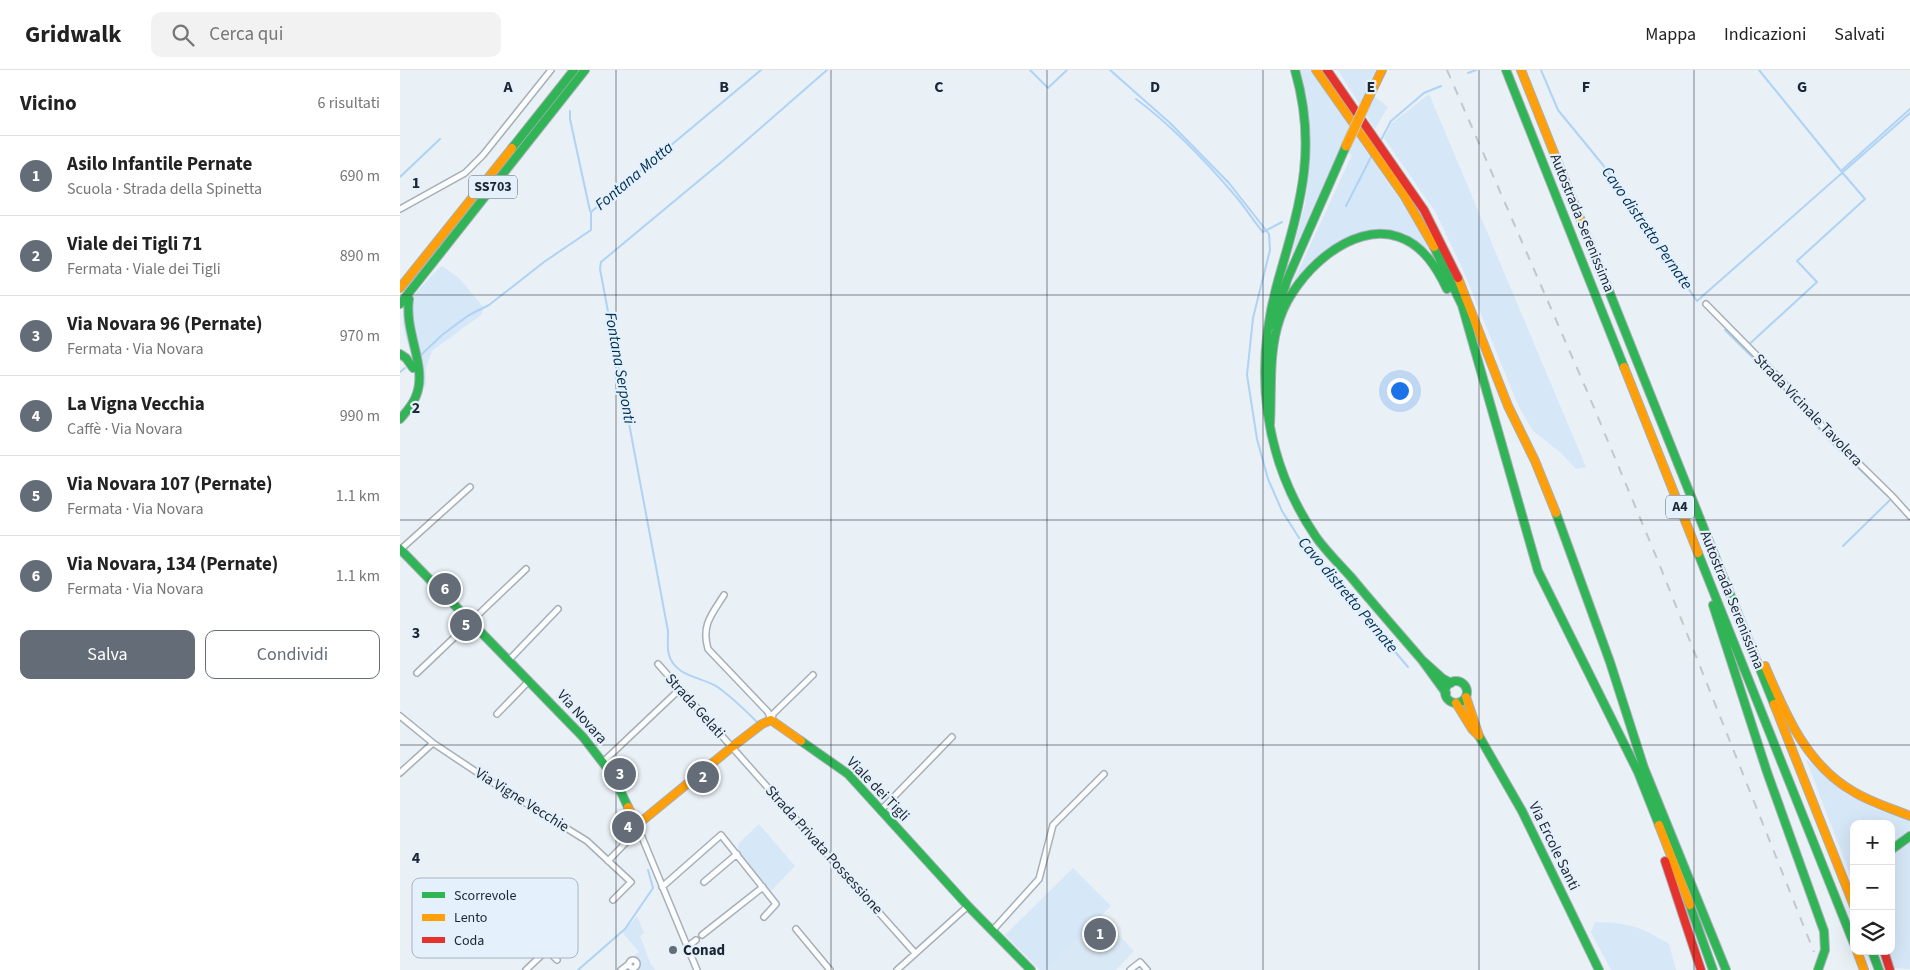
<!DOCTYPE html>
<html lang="it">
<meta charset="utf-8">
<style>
body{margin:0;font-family:"Source Sans 3",sans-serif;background:#f2f2f2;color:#222}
.controls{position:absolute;right:15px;bottom:15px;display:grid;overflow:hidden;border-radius:10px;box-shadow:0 5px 20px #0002}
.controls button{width:45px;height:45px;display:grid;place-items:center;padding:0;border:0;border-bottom:1px solid #e0e0e0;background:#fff;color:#222;font:25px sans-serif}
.you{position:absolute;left:999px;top:320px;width:18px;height:18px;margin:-12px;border:4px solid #fff;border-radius:50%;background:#1a73e8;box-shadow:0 0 0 8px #1a73e833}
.badge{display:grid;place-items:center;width:32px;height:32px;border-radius:50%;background:#646d77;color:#fff;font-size:16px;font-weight:700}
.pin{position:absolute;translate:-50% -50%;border:2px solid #fff;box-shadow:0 1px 5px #0006}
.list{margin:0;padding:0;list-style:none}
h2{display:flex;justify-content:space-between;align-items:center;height:65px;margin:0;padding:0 20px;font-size:21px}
h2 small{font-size:16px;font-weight:400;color:#767676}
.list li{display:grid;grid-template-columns:32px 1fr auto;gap:15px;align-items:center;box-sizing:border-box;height:80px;padding:0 20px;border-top:1px solid #e0e0e0}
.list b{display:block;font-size:19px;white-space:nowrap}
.list p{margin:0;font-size:16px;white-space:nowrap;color:#767676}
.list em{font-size:16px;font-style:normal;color:#767676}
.actions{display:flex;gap:10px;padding:15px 20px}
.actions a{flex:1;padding:11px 0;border:1px solid #646d77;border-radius:10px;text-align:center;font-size:18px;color:#646d77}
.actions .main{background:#646d77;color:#fff}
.icon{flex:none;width:28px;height:28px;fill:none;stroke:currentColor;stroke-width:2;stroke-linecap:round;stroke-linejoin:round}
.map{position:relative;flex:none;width:1510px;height:900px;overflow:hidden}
header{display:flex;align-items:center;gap:30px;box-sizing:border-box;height:70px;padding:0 25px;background:#fff;border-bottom:1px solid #e0e0e0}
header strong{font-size:24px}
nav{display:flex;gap:28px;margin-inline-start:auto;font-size:18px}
.search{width:350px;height:45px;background:#f2f2f2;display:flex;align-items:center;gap:12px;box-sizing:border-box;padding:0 18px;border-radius:10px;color:#767676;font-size:19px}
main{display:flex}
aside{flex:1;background:#fff}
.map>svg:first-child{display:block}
</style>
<header>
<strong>Gridwalk</strong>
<div class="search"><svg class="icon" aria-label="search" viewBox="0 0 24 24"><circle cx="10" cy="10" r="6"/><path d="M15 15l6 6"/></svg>Cerca qui</div>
<nav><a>Mappa</a><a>Indicazioni</a><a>Salvati</a></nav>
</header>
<main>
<aside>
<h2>Vicino<small>6 risultati</small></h2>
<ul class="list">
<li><span class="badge">1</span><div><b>Asilo Infantile Pernate</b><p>Scuola · Strada della Spinetta</p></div><em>690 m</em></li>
<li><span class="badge">2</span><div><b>Viale dei Tigli 71</b><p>Fermata · Viale dei Tigli</p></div><em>890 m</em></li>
<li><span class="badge">3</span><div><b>Via Novara 96 (Pernate)</b><p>Fermata · Via Novara</p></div><em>970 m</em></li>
<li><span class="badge">4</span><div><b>La Vigna Vecchia</b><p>Caffè · Via Novara</p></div><em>990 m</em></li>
<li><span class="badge">5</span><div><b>Via Novara 107 (Pernate)</b><p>Fermata · Via Novara</p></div><em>1.1 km</em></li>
<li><span class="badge">6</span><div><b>Via Novara, 134 (Pernate)</b><p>Fermata · Via Novara</p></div><em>1.1 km</em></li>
</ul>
<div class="actions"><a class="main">Salva</a><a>Condividi</a></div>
</aside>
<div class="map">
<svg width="1510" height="900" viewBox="0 0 1510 900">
<rect width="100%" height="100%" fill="#e9f0f6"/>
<path fill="#d9e8f5" d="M701 847 734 881 716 900H647Z"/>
<path fill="#d6e7f8" d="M898 0H910L1003 134 1030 181 1005 163 982 159 956 164 931 177 888 223 952 85 940 78 891 187 905 134 911 75 908 38Z
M938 0H976L966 20 988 37 975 59Z
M1029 24 1186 397 1176 399 1160 382 1133 361 1118 335 1064 202 1036 143 984 68 992 53Z
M42 196 59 208 84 238 81 245 32 281 26 297V317L22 316C17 300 4 268 3 253 2 234 29 208 42 196Z
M1406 689 1444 723 1478 740 1510 750V899L1494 898 1485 881H1491V754H1454V815Z
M359 754 395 796 368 824 337 784 339 773Z
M673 798 711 836 647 900H640L605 865Z
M237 846 244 863 240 866 251 895 253 896 255 900H235L239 898V888L230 889 239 882 223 863Z
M1195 852C1230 853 1239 856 1269 874L1276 900H1211L1191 862Z"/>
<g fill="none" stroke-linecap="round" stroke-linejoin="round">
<path stroke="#aed3f5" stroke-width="2" d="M630 0 648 18 667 0
M710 0 770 53 829 113 869 164 870 180 853 248 847 305 857 369 868 409 882 441 903 474 1008 597
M1141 0 1158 40 1203 95 1297 231 1510 43
M1359 0 1441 101
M1068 3 1076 0
M736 29C771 55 810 96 838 129 847 140 854 152 863 162L882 152
M170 41V49L190 141
M981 70 991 51 1024 23 1041 16
M0 107 40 69
M946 136 971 87
M1325 260 1344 279
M21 285 42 265 69 245 89 235 144 192 191 160V142L361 0
M0 302 5 298
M1443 476 1491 429 1432 373 1370 304 1344 279 1417 212 1397 191 1465 129 1441 101 1510 39
M357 652C344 639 331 626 316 616 300 607 275 606 269 585 267 578 268 569 268 561L200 199 201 192 325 89 427 0
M178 900 225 859 253 818 248 800"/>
<defs>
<path id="street" d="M0 139 65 103 83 85 151 0
M1306 234 1377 306 1434 369 1492 426 1510 446
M0 480 70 417
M324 525C312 544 301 555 308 579L368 642 371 650
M109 590 158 539
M258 594 515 883
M17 603 126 499
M97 644 129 611
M0 646 33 673 87 709 187 771 231 812 213 830
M372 650 373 644 413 605
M203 692 280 619
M0 703 33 673
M481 740 552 667
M237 755 297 900
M208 791 239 759
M304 812 337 784
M262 817 321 765 376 834 364 847
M396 859 430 900
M592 861 639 809 653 755 704 704
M302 865 363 817
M287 877 296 870
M229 894a4 4 0 1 1 8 0a4 4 0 1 1-8 0Z
M126 900 147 880 157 890
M221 900 229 894
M497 900 568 836
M730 900 740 892 747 900"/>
<path id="fast" d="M895 0C918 80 900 134 878 211 853 300 863 389 916 467 926 481 939 494 951 507 974 535 998 562 1022 590
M1106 0 1224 297
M112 78 174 0
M1034 177 1062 235 1138 501 1238 702 1259 755
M1193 181 1374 634
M0 234 185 0
M873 255 887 210 946 76
M0 284 6 288 13 298
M0 349C6 342 13 335 16 326 28 297 4 263 9 229
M870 354C872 319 868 282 880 248 894 206 950 150 999 167 1023 175 1037 198 1047 219
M1156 443 1210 592 1244 698 1326 900
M0 479 183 667 214 707 228 737
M1298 483 1454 874
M1313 535 1367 702 1424 861 1425 880 1418 900
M1045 622a11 11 0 1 1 22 0a11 11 0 1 1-22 0Z
M1046 623 1022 590 1042 608 1051 613
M1079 666 1122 741 1199 900
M401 671 448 704 568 836 631 900
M1491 780 1510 766
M1288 830 1313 900
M1472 881 1479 900"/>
<path id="slow" d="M916 0 1005 127 1034 177
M1121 0 1193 181
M966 33 982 0
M1058 208 1108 336 1135 391 1156 443
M0 218 112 78
M1224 297 1298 483
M1365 596C1385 643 1406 695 1454 722 1472 733 1491 738 1510 746
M1056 633 1072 659 1079 666 1066 627
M1374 634 1454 836
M228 737 237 755 332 677 362 654 371 650 401 671
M1259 755 1290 835
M1457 881 1464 900"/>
<path id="jam" d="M927 0 1024 140 1058 208
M1265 791 1301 900
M1484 881 1490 900"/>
</defs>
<use href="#street" stroke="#a7afb7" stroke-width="8"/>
<use href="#fast" stroke="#a7afb7" stroke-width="10"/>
<use href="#slow" stroke="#a7afb7" stroke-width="10"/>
<use href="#jam" stroke="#a7afb7" stroke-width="10"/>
<use href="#street" stroke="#fcfdfe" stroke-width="5"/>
<use href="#fast" stroke="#30b455" stroke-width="8"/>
<use href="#slow" stroke="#ff9f0a" stroke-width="8"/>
<use href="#jam" stroke="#e5322d" stroke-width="8"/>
<path stroke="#c5c8ca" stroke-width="2" stroke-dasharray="9 9" stroke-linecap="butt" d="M1047 0 1187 321 1258 491 1414 882"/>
<defs>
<path id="slow-bridge" d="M946 76 966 33"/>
</defs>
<use href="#slow-bridge" stroke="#c5cacf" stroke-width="11" stroke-linecap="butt"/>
<use href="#slow-bridge" stroke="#ff9f0a" stroke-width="9"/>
</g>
<path fill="none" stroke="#1d2732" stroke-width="1" stroke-opacity="0.55" d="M216 0V900M431 0V900M647 0V900M863 0V900M1079 0V900M1294 0V900M0 225H1510M0 450H1510M0 675H1510"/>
<circle fill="#646d77" stroke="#e4f0fb" stroke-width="2" cx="273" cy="880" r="5"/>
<g text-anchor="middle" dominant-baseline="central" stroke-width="4.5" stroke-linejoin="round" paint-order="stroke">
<g fill="#e4f0fb" stroke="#59636e" stroke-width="1">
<rect x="69" y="105.5" width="48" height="23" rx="4"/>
<rect x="1266" y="425.5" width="28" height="23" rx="4"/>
</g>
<g font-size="14" font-weight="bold" fill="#1d2732">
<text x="93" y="117">SS703</text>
<text x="1280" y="437">A4</text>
</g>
<g font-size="15" fill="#1d2732" stroke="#e4f0fb">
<text transform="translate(1182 153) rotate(68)">Autostrada Serenissima</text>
<text transform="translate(1408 340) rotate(46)">Strada Vicinale Tavolera</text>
<text transform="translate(1332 530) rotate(68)">Autostrada Serenissima</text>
<text transform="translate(295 636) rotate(48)">Strada Gelati</text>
<text transform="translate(182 647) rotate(48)">Via Novara</text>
<text transform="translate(478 719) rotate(46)">Viale dei Tigli</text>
<text transform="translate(122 730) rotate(32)">Via Vigne Vecchie</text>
<text transform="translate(1154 776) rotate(64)">Via Ercole Santi</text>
<text transform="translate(424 780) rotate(48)">Strada Privata Possessione</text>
</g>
<g font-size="15" font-weight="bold" fill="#1d2732" stroke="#e4f0fb" text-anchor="start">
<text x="283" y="880">Conad</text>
</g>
<g font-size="16" font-style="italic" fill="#002f54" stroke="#e4f0fb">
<text transform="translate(234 106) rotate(-40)">Fontana Motta</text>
<text transform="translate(1247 158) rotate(55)">Cavo distretto Pernate</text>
<text transform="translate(220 298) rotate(80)">Fontana Serponti</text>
<text transform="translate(948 525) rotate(50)">Cavo distretto Pernate</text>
</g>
</g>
<rect x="12" y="808" width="166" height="80" rx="8" fill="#e4f0fb" stroke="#a8b4bf" stroke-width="1"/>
<rect x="22" y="822" width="23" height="6" fill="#30b455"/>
<rect x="22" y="844" width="23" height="7" fill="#ff9f0a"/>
<rect x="22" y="867" width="23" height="6" fill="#e5322d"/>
<g font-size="14" fill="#1d2732">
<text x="54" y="830">Scorrevole</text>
<text x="54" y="852">Lento</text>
<text x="54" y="875">Coda</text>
</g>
<g font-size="16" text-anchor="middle" font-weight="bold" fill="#1d2732" stroke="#e4f0fb" stroke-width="4.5" stroke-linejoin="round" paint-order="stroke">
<text x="108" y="22">A</text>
<text x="324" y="22">B</text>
<text x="539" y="22">C</text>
<text x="755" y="22">D</text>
<text x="971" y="22">E</text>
<text x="1186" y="22">F</text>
<text x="1402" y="22">G</text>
<text x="16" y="118">1</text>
<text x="16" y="343">2</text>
<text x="16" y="568">3</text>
<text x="16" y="793">4</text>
</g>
</svg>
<div class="controls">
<button>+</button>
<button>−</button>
<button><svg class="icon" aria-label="layers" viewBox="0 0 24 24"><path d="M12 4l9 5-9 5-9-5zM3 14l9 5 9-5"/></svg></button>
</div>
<div class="you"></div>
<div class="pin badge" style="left:700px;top:864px">1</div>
<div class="pin badge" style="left:303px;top:707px">2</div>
<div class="pin badge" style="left:220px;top:704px">3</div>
<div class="pin badge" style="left:228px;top:757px">4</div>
<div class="pin badge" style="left:66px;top:555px">5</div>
<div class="pin badge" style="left:45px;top:519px">6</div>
</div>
</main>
